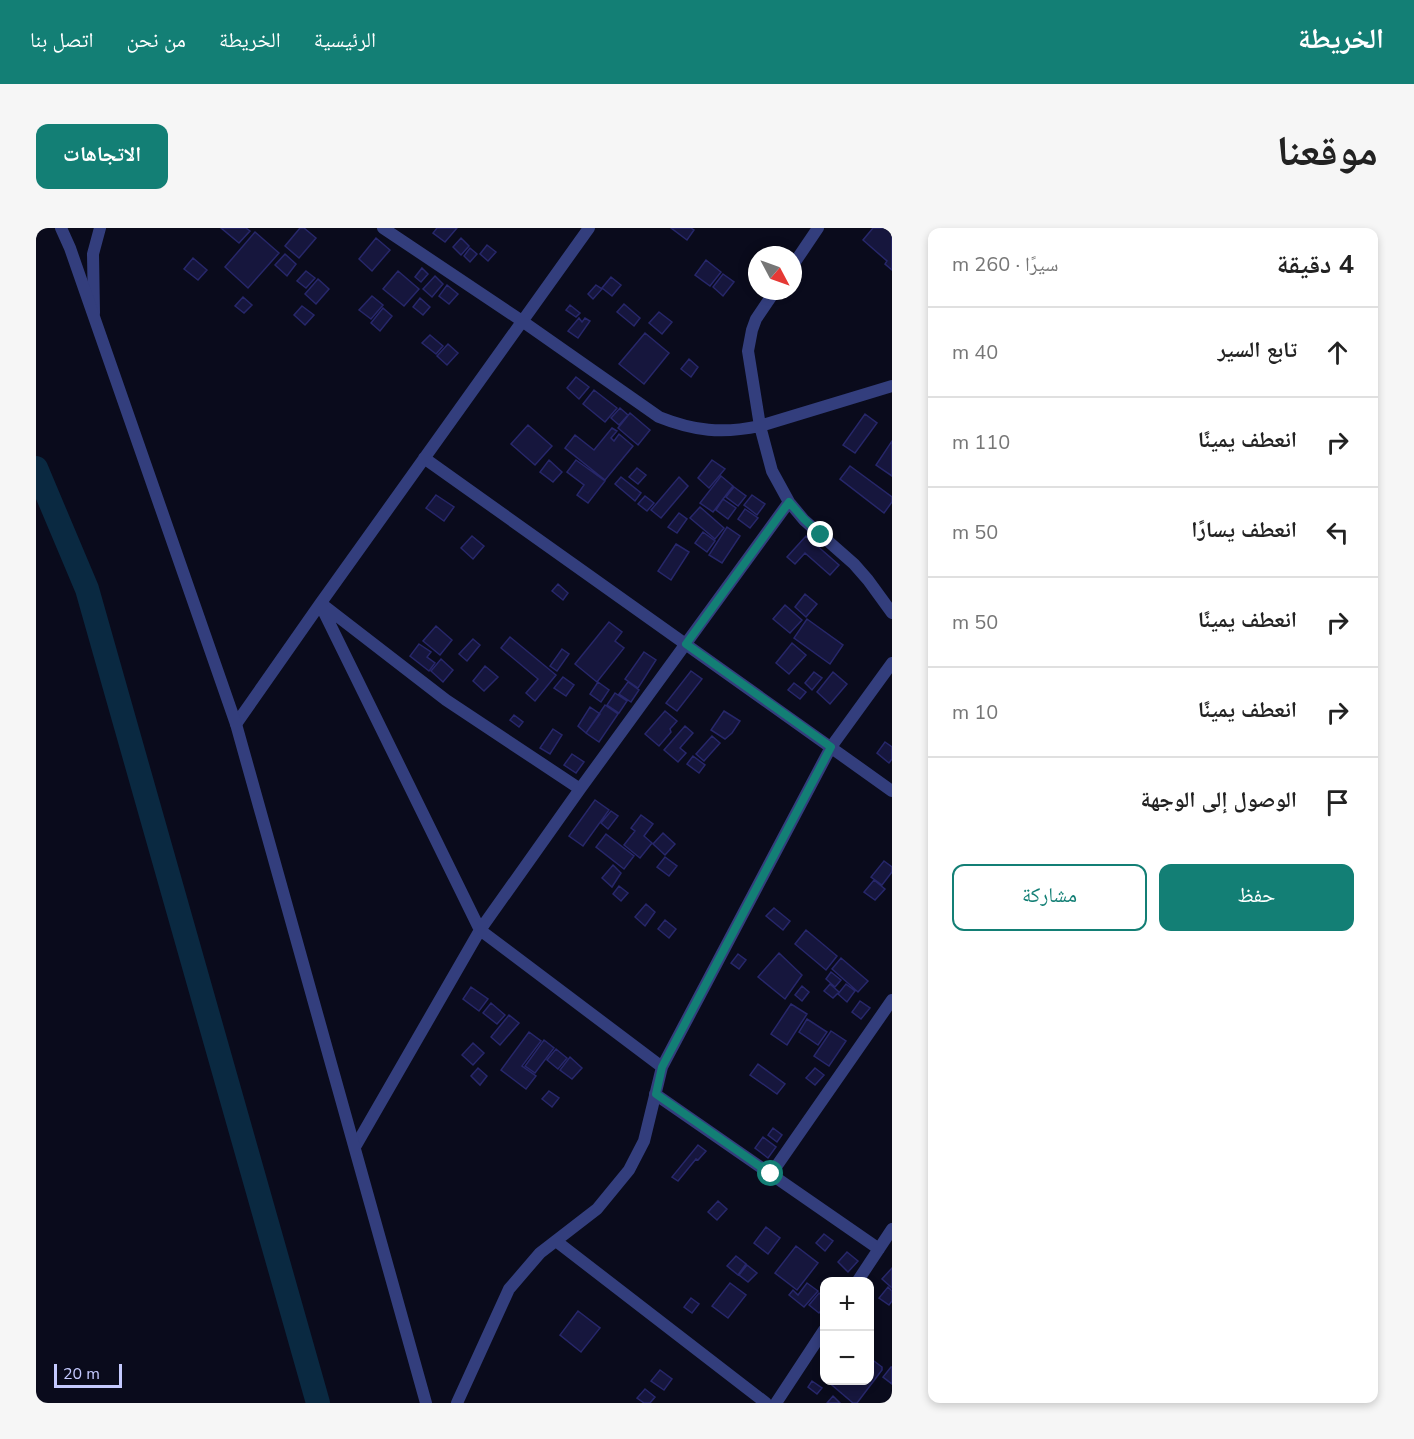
<!DOCTYPE html>
<html lang="ar">
<meta charset="utf-8">
<style>
body{margin:0;font-family:"Nunito Sans","Noto Naskh Arabic",sans-serif;background:#f6f6f6;color:#222;direction:rtl}
.controls{position:absolute;right:18px;bottom:18px;display:grid;overflow:hidden;border-radius:12px;box-shadow:0 3px 9px #0003}
.controls button{width:54px;height:54px;display:grid;place-items:center;padding:0;border:0;border-bottom:2px solid #e0e0e0;background:#fff;color:#222;font:30px sans-serif}
.compass{position:absolute;left:712px;top:18px;width:54px;height:54px;border-radius:50%;background:#fff;box-shadow:0 3px 9px #0003;rotate:131deg}
.scale{position:absolute;left:18px;bottom:15px;width:68px;box-sizing:border-box;padding-left:6px;border:3px solid #c5caff;border-top:0;font-size:16px;line-height:21px;white-space:nowrap;color:#c5caff;-webkit-text-stroke:4px #0a0b1c;paint-order:stroke}
.stop{position:absolute;width:18px;height:18px;margin:-14px;border:4px solid #137f75;border-radius:50%;background:#fff}
.stop.end{background:#137f75;border-color:#fff;box-shadow:0 2px 6px #0008}
.list{margin:0;padding:0;list-style:none}
h2{display:flex;justify-content:space-between;align-items:center;height:78px;margin:0;padding:0 24px;font-size:26px}
h2 small{font-size:20px;font-weight:400;color:#767676}
.list li{display:grid;grid-template-columns:39px 1fr auto;gap:18px;align-items:center;box-sizing:border-box;height:90px;padding:0 24px;border-top:2px solid #e0e0e0}
.list b{display:block;font-size:22px;white-space:nowrap}
.list em{font-size:20px;font-style:normal;color:#767676}
.actions{display:flex;gap:12px;padding:18px 24px}
.actions a{flex:1;padding:14px 0;border:2px solid #137f75;border-radius:12px;text-align:center;font-size:21px;color:#137f75}
.actions .main{background:#137f75;color:#fff}
.icon{flex:none;width:33px;height:33px;fill:none;stroke:currentColor;stroke-width:2;stroke-linecap:round;stroke-linejoin:round}
.map{position:relative;flex:none;width:856px;height:1175px;overflow:hidden;direction:ltr;border-radius:12px}
header{display:flex;align-items:center;gap:36px;box-sizing:border-box;height:84px;padding:0 30px;background:#137f75;color:#fff}
header strong{font-size:28px}
nav{display:flex;gap:33px;margin-inline-start:auto;font-size:21px}
.intro{display:flex;align-items:center;justify-content:space-between;box-sizing:border-box;height:144px;padding:0 36px}
h1{margin:0;font-size:42px}
.button{padding:15px 27px;border-radius:12px;background:#137f75;color:#fff;font-size:21px;font-weight:700}
main{display:flex;gap:36px;padding:0 36px}
aside{flex:1;background:#fff;border-radius:12px;box-shadow:0 3px 9px #0003}
.map>svg:first-child{display:block}
</style>
<header>
<strong>الخريطة</strong>
<nav><a>الرئيسية</a><a>الخريطة</a><a>من نحن</a><a>اتصل بنا</a></nav>
</header>
<div class="intro"><h1>موقعنا</h1><a class="button">الاتجاهات</a></div>
<main>
<aside>
<h2>4 دقيقة<small>سيرًا · 260 m</small></h2>
<ul class="list">
<li><svg class="icon" aria-label="ahead" viewBox="0 0 24 24"><path d="M12 20V5M6 11l6-6 6 6"/></svg><div><b>تابع السير</b></div><em>40 m</em></li>
<li><svg class="icon" aria-label="right" viewBox="0 0 24 24"><path d="M7 20v-9h11M14 6l5 5-5 5"/></svg><div><b>انعطف يمينًا</b></div><em>110 m</em></li>
<li><svg class="icon" aria-label="left" viewBox="0 0 24 24"><path d="M17 20v-9H6M10 6l-5 5 5 5"/></svg><div><b>انعطف يسارًا</b></div><em>50 m</em></li>
<li><svg class="icon" aria-label="right" viewBox="0 0 24 24"><path d="M7 20v-9h11M14 6l5 5-5 5"/></svg><div><b>انعطف يمينًا</b></div><em>50 m</em></li>
<li><svg class="icon" aria-label="right" viewBox="0 0 24 24"><path d="M7 20v-9h11M14 6l5 5-5 5"/></svg><div><b>انعطف يمينًا</b></div><em>10 m</em></li>
<li><svg class="icon" aria-label="arrive" viewBox="0 0 24 24"><path d="M6 21V4h12l-3 4 3 4H6"/></svg><div><b>الوصول إلى الوجهة</b></div></li>
</ul>
<div class="actions"><a class="main">حفظ</a><a>مشاركة</a></div>
</aside>
<div class="map">
<svg width="856" height="1175" viewBox="0 0 856 1175">
<rect width="100%" height="100%" fill="#0a0b1c"/>
<g fill="none" stroke-linecap="round" stroke-linejoin="round">
<path stroke="#0a2941" stroke-width="24" d="M0 240 51 361 282 1175"/>
</g>
<path fill="#16163d" stroke="#27276a" stroke-width="1.5" d="M185 0H210L214 3 203 15Z
M264 0H268L280 10 263 30 249 18Z
M401 0H421L409 14 397 5Z
M635 0H655L658 2 651 12Z
M837 0H856V42L849 36 851 33 827 12Z
M219 4 243 25 212 60 189 39Z
M340 10 354 22 336 43 323 31Z
M425 10 433 18 425 27 417 19Z
M451 17 460 24 452 33 444 26Z
M434 20 441 26 434 34 428 28Z
M249 26 260 36 251 48 239 37Z
M157 30 171 42 162 52 148 41Z
M670 32 685 44 674 58 659 47Z
M386 40 392 46 385 54 379 49Z
M270 43 279 50 270 60 261 53Z
M362 43 383 61 368 78 347 61Z
M687 46 698 54 687 68 677 59Z
M399 48 407 56 396 69 387 61Z
M575 49 585 57 576 68 566 60Z
M282 51 293 61 280 76 269 66Z
M411 57 422 66 413 76 403 68Z
M560 57 566 61 557 71 552 66Z
M336 68 347 77 335 91 323 82Z
M207 69 216 77 208 85 199 78Z
M384 70 394 79 387 87 377 79Z
M588 76 604 90 598 98 581 84Z
M534 77 544 85 540 89 530 82Z
M266 78 278 87 269 97 258 87Z
M347 80 356 88 344 103 335 95Z
M623 84 636 94 626 106 613 95Z
M543 90 546 94 549 90 554 93 542 110 532 103Z
M609 105 633 125 608 156 583 136Z
M394 107 407 118 400 126 386 115Z
M412 116 422 125 411 137 401 128Z
M653 131 662 139 655 149 645 141Z
M540 149 553 159 543 171 531 160Z
M558 162 581 180 569 194 547 176Z
M584 180 592 187 583 197 575 190Z
M594 185 614 202 602 217 582 200Z
M829 186 841 195 819 225 807 217Z
M492 197 516 218 499 237 475 216Z
M576 200 581 203 575 210 578 213 583 206 597 218 569 252 529 220 539 207 558 222Z
M856 213V248L840 237Z
M513 232 526 244 517 254 504 244Z
M540 232 569 253 552 275 541 267 548 257 531 244Z
M676 232 689 241 673 260 662 250Z
M814 238 856 269V274L848 285 804 251Z
M601 240 610 247 602 256 593 249Z
M685 248 697 258 677 284 664 275Z
M585 249 605 265 599 273 579 256Z
M643 249 652 258 625 290 615 282Z
M698 259 710 268 702 278 690 269Z
M400 267 418 279 408 293 390 280Z
M716 267 729 276 721 287 708 277Z
M609 268 618 275 611 283 602 276Z
M687 271 700 280 692 291 680 282Z
M664 279 688 300 679 311 654 290Z
M709 281 722 290 714 300 702 291Z
M643 285 651 291 641 305 632 299Z
M691 299 704 308 686 335 673 327Z
M667 304 679 313 671 324 659 315Z
M436 308 448 318 437 331 425 320Z
M770 308 803 337 794 347 769 325 759 336 751 329Z
M640 316 653 324 635 352 622 343Z
M522 356 532 365 527 372 516 363Z
M769 366 781 376 770 389 759 379Z
M749 377 766 392 754 405 737 391Z
M771 391 807 417 794 436 758 410Z
M573 394 586 404 579 413 588 420 561 454 539 436Z
M400 398 416 412 404 427 387 413Z
M474 409 520 447 499 473 490 465 502 451 465 420Z
M437 411 444 417 431 433 423 426Z
M756 415 770 427 753 446 740 435Z
M383 416 395 424 391 429 399 435 393 443 374 428Z
M526 421 533 426 521 443 514 438Z
M608 424 620 432 602 460 589 451Z
M405 431 417 442 407 454 395 443Z
M449 438 462 449 448 463 437 453Z
M655 443 666 451 641 483 630 475Z
M778 444 786 450 776 462 769 455Z
M797 444 811 456 794 476 781 464Z
M527 449 538 457 530 468 518 460Z
M562 454 573 462 565 474 554 466Z
M592 454 603 462 595 474 583 466Z
M758 455 770 464 764 471 752 462Z
M579 465 591 473 583 485 571 477Z
M569 477 582 486 563 514 550 505Z
M554 479 564 486 550 505 542 498Z
M629 483 641 493 634 501 635 504 623 518 609 506Z
M688 483 704 493 696 505 689 511 675 502Z
M478 487 487 494 483 499 474 492Z
M649 498 657 505 644 520 650 525 642 534 628 522Z
M517 501 526 507 514 526 504 520Z
M676 508 684 515 668 533 660 526Z
M849 514 856 519V531L853 535 841 525Z
M536 526 548 534 540 545 528 537Z
M657 528 669 537 663 545 651 536Z
M559 572 573 582 547 618 533 608Z
M575 583 582 588 572 601 565 595Z
M605 587 617 596 608 608 616 615 604 630 588 617 599 603 595 600Z
M627 605 639 616 629 627 617 616Z
M570 606 598 628 588 641 560 619Z
M629 629 641 638 633 648 621 639Z
M848 633 856 639V644L846 657 835 649Z
M577 637 585 645 576 659 566 650Z
M838 652 849 661 839 672 828 664Z
M583 658 592 665 585 673 577 666Z
M610 676 619 684 609 698 599 689Z
M738 680 754 693 747 702 730 688Z
M629 692 640 701 633 710 622 701Z
M770 702 801 728 790 742 759 716Z
M743 725 766 747 749 771 722 749Z
M702 726 710 732 703 741 695 735Z
M805 730 832 753 822 764 796 741Z
M795 744 805 752 799 759 790 751Z
M794 756 803 764 797 770 788 763Z
M810 756 819 763 811 774 802 766Z
M766 758 773 764 766 773 759 767Z
M435 759 452 771 443 783 427 771Z
M824 773 834 780 825 791 816 784Z
M455 775 469 787 461 796 447 785Z
M755 776 771 786 751 817 735 806Z
M473 787 483 795 464 817 455 809Z
M771 791 791 804 782 817 763 804Z
M795 803 810 813 793 838 778 828Z
M493 804 505 813 486 838 500 848 490 861 465 842Z
M508 812 518 820 499 845 489 838Z
M437 815 448 825 437 837 426 827Z
M520 821 531 830 522 841 511 832Z
M534 829 546 840 536 851 524 842Z
M722 836 749 856 741 866 714 847Z
M442 840 451 848 444 857 435 848Z
M779 840 788 847 779 857 770 850Z
M513 863 523 870 516 879 506 871Z
M737 900 746 907 741 914 732 907Z
M727 909 740 919 732 930 719 920Z
M662 917 670 923 662 932 660 931 642 953 636 949Z
M682 973 691 981 681 992 672 984Z
M730 999 744 1010 732 1026 718 1015Z
M788 1006 797 1013 789 1023 780 1015Z
M760 1018 782 1035 761 1062 739 1045Z
M811 1024 822 1033 812 1044 802 1034Z
M700 1028 710 1036 702 1047 691 1038Z
M711 1037 721 1045 712 1054 703 1047Z
M856 1040V1060L846 1051Z
M694 1055 710 1067 692 1090 676 1078Z
M771 1055 782 1063 768 1079 753 1067 757 1062 762 1067Z
M852 1059 856 1063V1073L853 1077 843 1070Z
M783 1065 788 1069V1079L783 1085 773 1077Z
M655 1070 663 1076 656 1085 648 1079Z
M542 1083 564 1100 545 1124 524 1107Z
M834 1130 846 1139V1142L821 1175H817L790 1152H834Z
M855 1139H856V1156L847 1149Z
M624 1142 636 1151 628 1162 615 1153Z
M776 1153 786 1160 781 1166 772 1159Z
M609 1161 619 1169 614 1175H608L601 1170Z
M797 1168 804 1175H791Z"/>
<g fill="none" stroke-linecap="round" stroke-linejoin="round">
<path stroke="#333e7d" stroke-width="12" d="M347 0 486 93 623 189C658 203 686 206 724 198L856 158
M757 37 782 0
M739 63 720 91 716 102 712 123 724 198 736 243 753 274 768 292 818 336 832 352 856 385
M58 85 57 26 64 0
M388 230 856 563
M284 376 444 702 626 839 608 913 593 942 561 981 504 1025 473 1061 421 1175
M287 377 410 472 544 561
M200 496 284 376 553 0
M626 839 795 519 856 435
M619 866 843 1021
M319 919 444 702 544 561 753 274
M735 946 856 772
M520 1013 730 1175
M821 1054 856 1001
M740 1175 788 1102"/>
<path stroke="#333e7d" stroke-width="12" d="M25 0 34 20 200 496 390 1175"/>
</g>
<g fill="none" stroke-linecap="round" stroke-linejoin="round">
<path stroke="#137f75" stroke-width="8" d="M735 946 620 866 626 839 795 519 650 416 753 274 768 291 785 307"/>
</g>
</svg>
<div class="controls">
<button>+</button>
<button>−</button>
</div>
<svg class="compass" viewBox="-18 -18 36 36"><path d="M0-13l5 13h-10z" fill="#e53935"/><path d="M0 13l5-13h-10z" fill="#767676"/></svg>
<div class="scale">20 m</div>
<div class="stop" style="left:735px;top:946px"></div>
<div class="stop end" style="left:785px;top:307px"></div>
</div>
</main>
